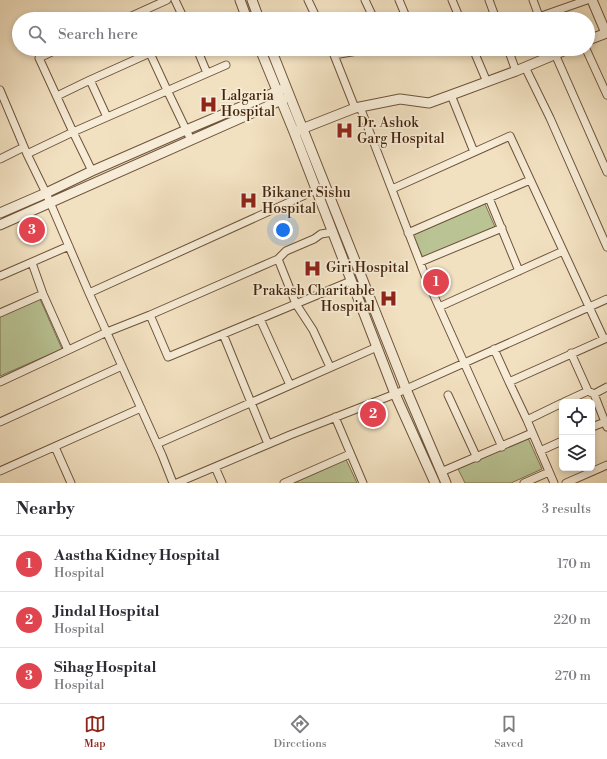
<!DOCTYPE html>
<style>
body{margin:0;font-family:"Libre Bodoni",serif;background:#f2f2f3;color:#2b2b33}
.controls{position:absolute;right:12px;bottom:12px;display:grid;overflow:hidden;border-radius:6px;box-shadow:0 2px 6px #0003}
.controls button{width:36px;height:36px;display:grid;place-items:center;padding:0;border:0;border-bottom:1px solid #e1e1e2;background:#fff;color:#2b2b33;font:20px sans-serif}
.you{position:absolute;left:283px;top:230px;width:14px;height:14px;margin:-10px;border:3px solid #fff;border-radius:50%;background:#1a73e8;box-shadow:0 0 0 6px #1a73e833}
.badge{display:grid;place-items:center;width:26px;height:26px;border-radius:50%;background:#8f2418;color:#fff;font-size:13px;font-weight:700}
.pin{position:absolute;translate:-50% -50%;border:2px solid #fff;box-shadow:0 1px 4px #0006}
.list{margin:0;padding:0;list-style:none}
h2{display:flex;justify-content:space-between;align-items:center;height:52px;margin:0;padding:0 16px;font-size:17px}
h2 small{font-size:13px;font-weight:400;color:#7c7c81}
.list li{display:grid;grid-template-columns:26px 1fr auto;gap:12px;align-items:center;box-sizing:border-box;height:56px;padding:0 16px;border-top:1px solid #e1e1e2}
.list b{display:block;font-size:15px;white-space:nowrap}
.list p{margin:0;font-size:13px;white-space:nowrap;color:#7c7c81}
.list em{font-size:13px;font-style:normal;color:#7c7c81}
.icon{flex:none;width:22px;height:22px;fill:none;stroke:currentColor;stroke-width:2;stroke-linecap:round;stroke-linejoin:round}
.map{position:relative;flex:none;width:607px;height:483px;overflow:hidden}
.search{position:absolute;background:#fff;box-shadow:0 2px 6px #0003;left:12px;right:12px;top:12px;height:44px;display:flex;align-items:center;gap:10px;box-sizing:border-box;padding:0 14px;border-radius:22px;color:#7c7c81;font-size:15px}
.sheet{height:220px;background:#fff}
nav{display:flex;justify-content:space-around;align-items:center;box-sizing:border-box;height:56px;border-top:1px solid #e1e1e2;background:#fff;font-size:11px;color:#7c7c81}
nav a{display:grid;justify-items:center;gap:2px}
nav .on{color:#8f2418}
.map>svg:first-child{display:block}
</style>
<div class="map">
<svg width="607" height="483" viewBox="0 0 607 483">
<rect width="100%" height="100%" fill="#f2e1c1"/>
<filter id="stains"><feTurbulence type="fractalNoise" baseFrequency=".005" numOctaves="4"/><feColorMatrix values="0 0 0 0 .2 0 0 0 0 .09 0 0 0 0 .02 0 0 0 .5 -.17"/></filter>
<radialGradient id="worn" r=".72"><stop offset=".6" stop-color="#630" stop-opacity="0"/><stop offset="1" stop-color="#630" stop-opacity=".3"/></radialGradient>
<path fill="#b9c394" stroke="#7e7450" d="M485 204 495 227 423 258 413 235Z
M40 299 62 349 0 376V317Z
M528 438 542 469 511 483H465L458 469Z
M344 455 357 483H282Z"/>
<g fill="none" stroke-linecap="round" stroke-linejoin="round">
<defs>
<path id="minor" d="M175 0 184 19
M308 0 317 19
M365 0 374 19
M399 0 407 19
M452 0 460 19
M489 0 496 19
M533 0 540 19
M125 19 167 0
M307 19 315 15
M533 19 587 0
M58 49 39 58 73 132 92 171
M148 49 167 90 191 140
M197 49 207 73
M331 49 334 55 369 49
M473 49 487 82
M508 49 516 71
M586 49 607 95
M555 54 607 172
M334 55 355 108
M525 67 550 118 607 247
M90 80 107 117
M0 90 27 154 46 193 89 293 162 455 173 483
M451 95 474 152
M57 96 90 80 150 53
M360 107 426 278 502 447
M27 154 73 132 226 65
M0 159 24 147
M392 189 510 136 604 339
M489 198 519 271
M408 233 530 180
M278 259 286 251 314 239 321 234 333 232
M420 262 502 228
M32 263 43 294 68 350
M0 276 69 246
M89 293 316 190
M439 307 563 251
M0 313 43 294
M150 315 168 357 351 281
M260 319 290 385
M223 334 268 444
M494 349 509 382 607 338
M571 353 588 391
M0 382 107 332 150 315 278 259 296 304 313 330 330 367
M509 382 527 420
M594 394 607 427
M448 395 477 458
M564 402 588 391 594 394 607 387
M335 417 363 483
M0 422 122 366
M592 427 605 422
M157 444 377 347
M55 447 71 483
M540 451 562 441
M215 467 222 483
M0 471 141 408
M441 472 532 433
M177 483 290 435 395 394 607 299
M284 483 350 454
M524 483 549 472
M554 483 527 420 562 403
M566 483 607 465"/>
<path id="tertiary" d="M240 0 247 19
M252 0 259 19
M592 0 606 33
M588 40 607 33
M260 49 294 132 395 394 435 483
M271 49 406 389 446 483
M299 130 355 108 400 99 429 103 462 91 516 71 568 49
M0 213 46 193 92 171 186 130 283 89
M0 225 286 98"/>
</defs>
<use href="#minor" stroke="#6e5339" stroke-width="9"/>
<use href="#tertiary" stroke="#6e5339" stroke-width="11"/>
<use href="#minor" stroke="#f7ecd7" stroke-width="7"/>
<use href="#tertiary" stroke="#f7ecd7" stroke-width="9"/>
</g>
<defs>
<symbol id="hospital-bare" viewBox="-9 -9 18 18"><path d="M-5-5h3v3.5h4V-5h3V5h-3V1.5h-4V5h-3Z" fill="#8f2418" stroke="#f7ecd7" stroke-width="2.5" paint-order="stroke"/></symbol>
</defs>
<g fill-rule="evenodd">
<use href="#hospital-bare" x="196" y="92" width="25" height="25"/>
<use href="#hospital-bare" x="332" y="118" width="25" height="25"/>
<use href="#hospital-bare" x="236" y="188" width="25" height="25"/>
<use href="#hospital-bare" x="300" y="256" width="25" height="25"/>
<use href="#hospital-bare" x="376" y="286" width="25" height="25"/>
</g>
<g text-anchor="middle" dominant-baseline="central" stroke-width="3.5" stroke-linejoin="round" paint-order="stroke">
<g font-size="14" fill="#42240c" stroke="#f7ecd7" text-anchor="start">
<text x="221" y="96">Lalgaria<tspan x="221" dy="16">Hospital</tspan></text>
<text x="357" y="123">Dr. Ashok<tspan x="357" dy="16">Garg Hospital</tspan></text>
<text x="262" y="193">Bikaner Sishu<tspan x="262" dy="16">Hospital</tspan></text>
<text x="326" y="268">Giri Hospital</text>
<text x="375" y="291" text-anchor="end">Prakash Charitable<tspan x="375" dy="16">Hospital</tspan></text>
</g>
</g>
<rect width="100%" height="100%" filter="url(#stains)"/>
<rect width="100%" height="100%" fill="url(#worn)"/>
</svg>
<div class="controls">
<button><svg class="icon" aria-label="locate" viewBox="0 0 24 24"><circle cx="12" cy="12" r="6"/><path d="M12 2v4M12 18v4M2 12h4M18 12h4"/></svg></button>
<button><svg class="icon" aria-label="layers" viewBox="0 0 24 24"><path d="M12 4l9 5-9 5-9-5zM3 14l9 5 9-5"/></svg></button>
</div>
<div class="you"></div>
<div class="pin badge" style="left:436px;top:282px;background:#e0444e">1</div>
<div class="pin badge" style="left:373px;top:414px;background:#e0444e">2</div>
<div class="pin badge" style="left:32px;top:230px;background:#e0444e">3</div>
<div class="search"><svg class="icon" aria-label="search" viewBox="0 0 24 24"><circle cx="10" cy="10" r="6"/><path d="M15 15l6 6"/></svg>Search here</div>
</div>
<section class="sheet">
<h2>Nearby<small>3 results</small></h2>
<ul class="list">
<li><span class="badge" style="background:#e0444e">1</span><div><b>Aastha Kidney Hospital</b><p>Hospital</p></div><em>170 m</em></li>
<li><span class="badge" style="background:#e0444e">2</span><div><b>Jindal Hospital</b><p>Hospital</p></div><em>220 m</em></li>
<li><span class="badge" style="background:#e0444e">3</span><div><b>Sihag Hospital</b><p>Hospital</p></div><em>270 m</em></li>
</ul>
</section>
<nav>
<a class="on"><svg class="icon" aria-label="map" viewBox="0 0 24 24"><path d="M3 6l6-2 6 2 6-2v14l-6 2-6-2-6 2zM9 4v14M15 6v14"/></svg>Map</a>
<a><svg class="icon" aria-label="directions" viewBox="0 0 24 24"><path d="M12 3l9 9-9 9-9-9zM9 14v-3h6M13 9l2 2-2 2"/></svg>Directions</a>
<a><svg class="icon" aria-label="saved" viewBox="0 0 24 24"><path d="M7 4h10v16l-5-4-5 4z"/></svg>Saved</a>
</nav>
